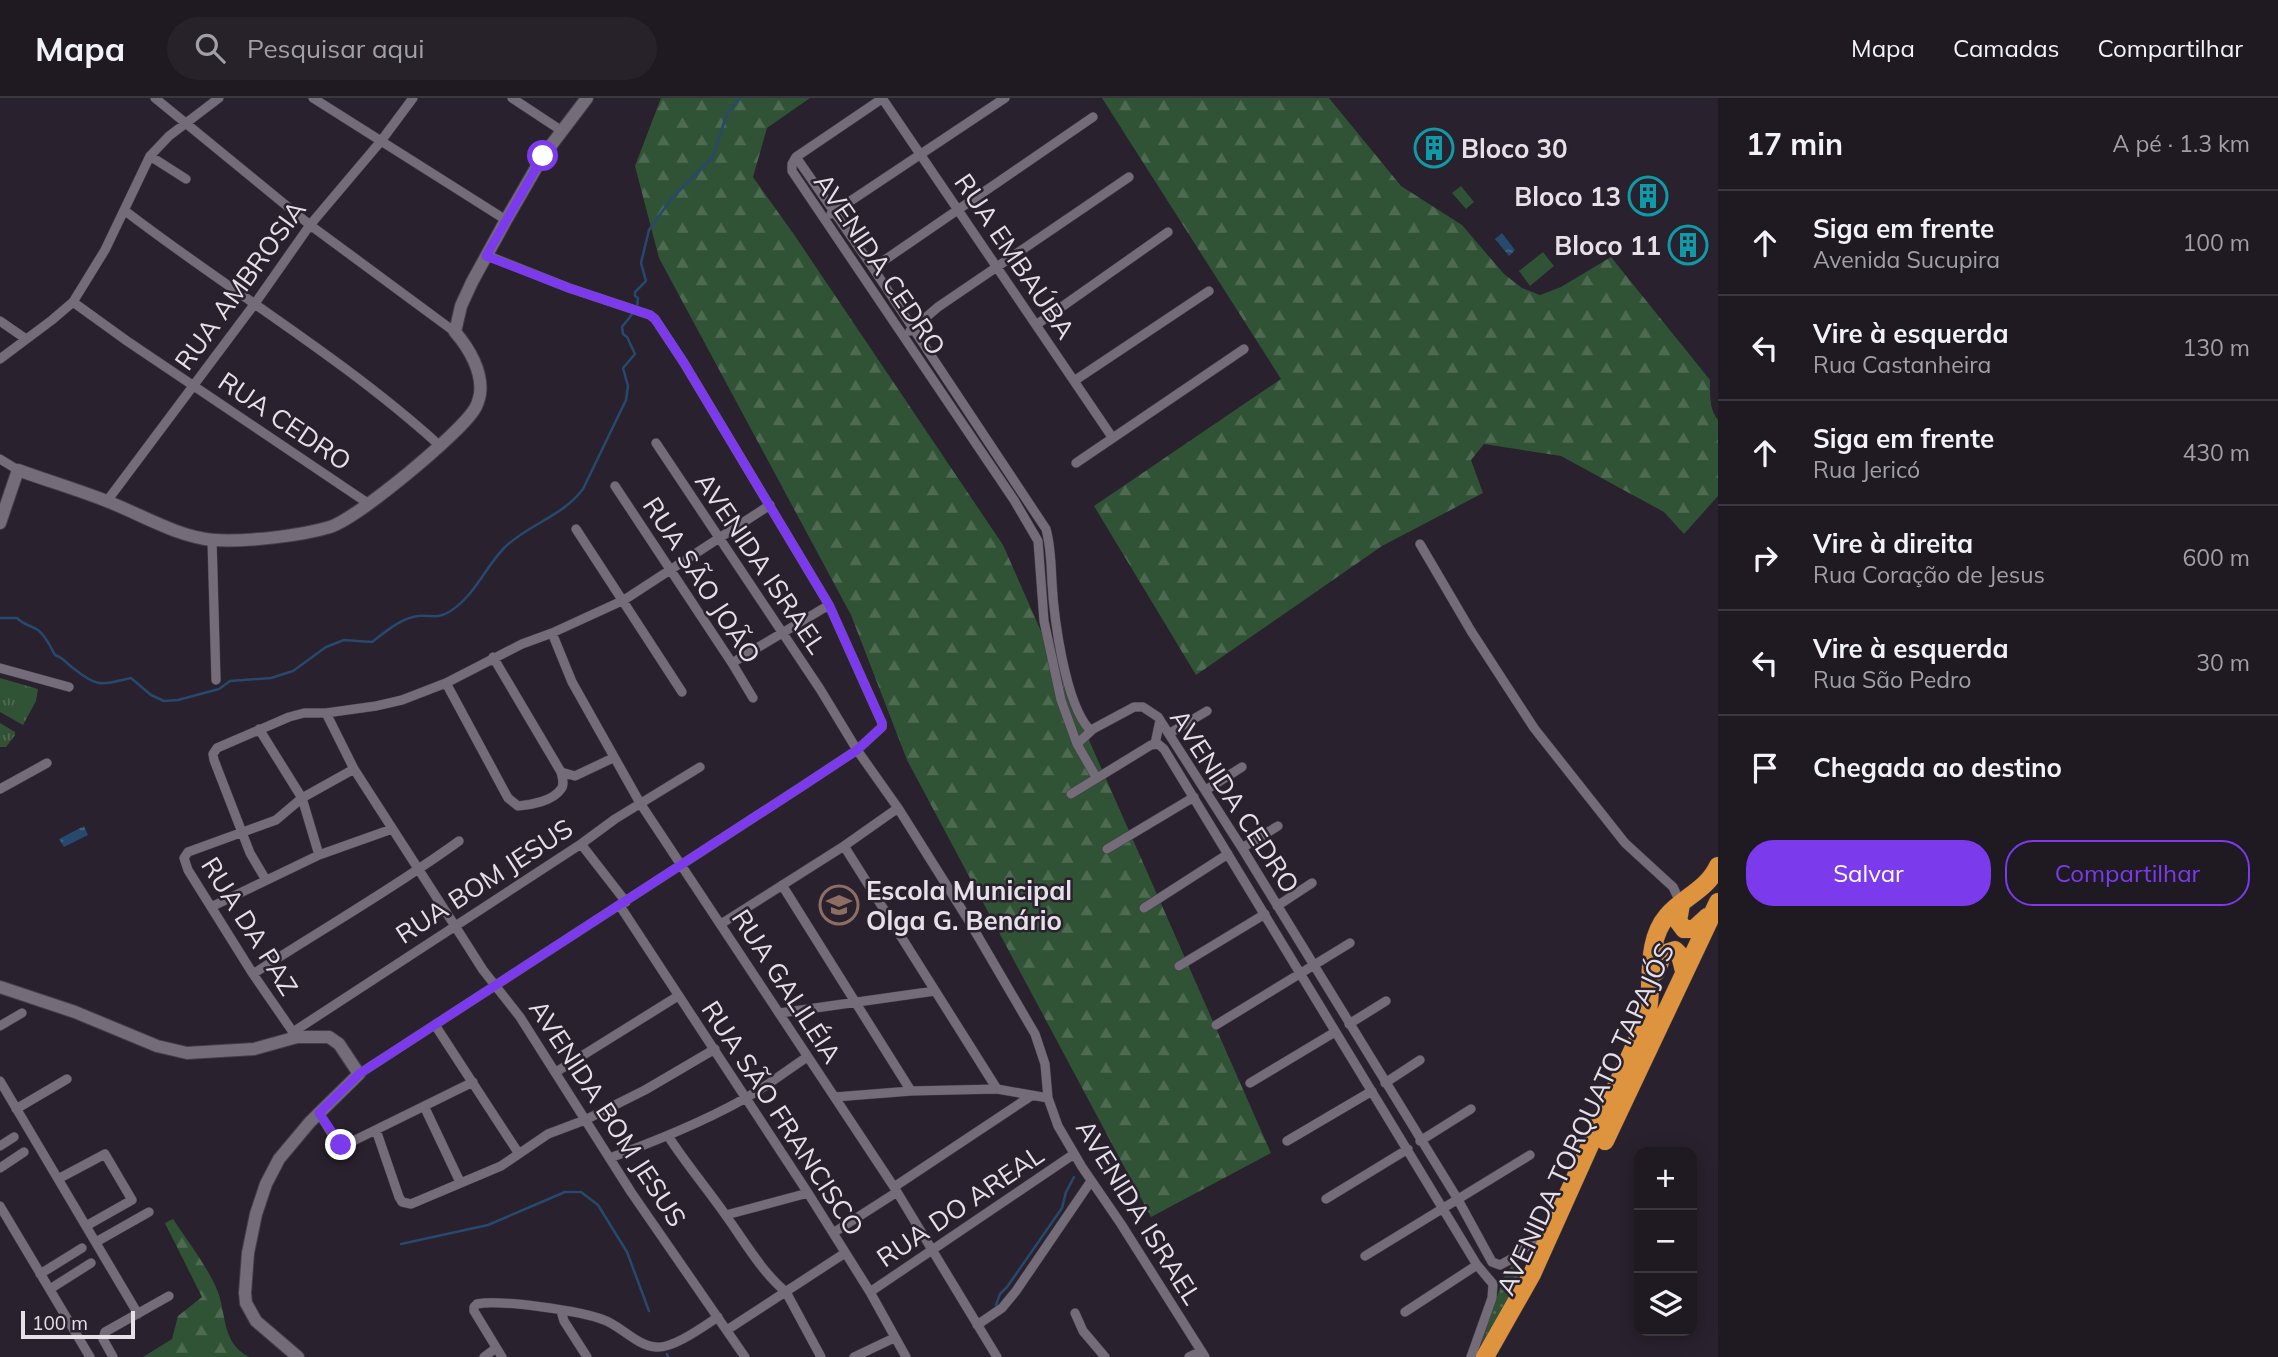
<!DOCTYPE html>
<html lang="pt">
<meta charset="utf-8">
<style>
body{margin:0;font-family:Mulish,sans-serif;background:#27222a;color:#f1f3f6}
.controls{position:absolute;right:21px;bottom:21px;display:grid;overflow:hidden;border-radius:14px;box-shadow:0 4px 18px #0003}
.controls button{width:63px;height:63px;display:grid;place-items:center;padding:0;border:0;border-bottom:2px solid #3c3840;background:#1f1922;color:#f1f3f6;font:35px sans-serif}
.scale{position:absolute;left:21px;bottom:18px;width:114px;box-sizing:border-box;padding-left:7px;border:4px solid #e6e1e9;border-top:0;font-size:19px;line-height:24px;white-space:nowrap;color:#e6e1e9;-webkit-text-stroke:5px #29212d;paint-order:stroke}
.stop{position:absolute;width:21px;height:21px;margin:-16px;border:5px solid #7c3aed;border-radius:50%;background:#fff}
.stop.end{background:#7c3aed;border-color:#fff;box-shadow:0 2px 7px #0008}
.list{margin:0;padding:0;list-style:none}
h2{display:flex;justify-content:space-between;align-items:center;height:91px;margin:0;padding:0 28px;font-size:30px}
h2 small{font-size:23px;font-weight:400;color:#a1a0a5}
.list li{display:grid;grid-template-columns:46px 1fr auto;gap:21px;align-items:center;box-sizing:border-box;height:105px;padding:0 28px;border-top:2px solid #3c3840}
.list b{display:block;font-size:26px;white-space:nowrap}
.list p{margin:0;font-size:23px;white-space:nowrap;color:#a1a0a5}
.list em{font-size:23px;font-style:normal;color:#a1a0a5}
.actions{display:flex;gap:14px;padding:21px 28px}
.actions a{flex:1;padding:16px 0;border:2px solid #7c3aed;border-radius:28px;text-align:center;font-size:24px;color:#7c3aed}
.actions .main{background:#7c3aed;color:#fff}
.icon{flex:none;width:38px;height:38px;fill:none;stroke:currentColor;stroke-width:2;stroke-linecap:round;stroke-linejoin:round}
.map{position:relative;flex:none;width:1718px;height:1259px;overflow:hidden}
header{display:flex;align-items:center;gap:42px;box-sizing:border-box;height:98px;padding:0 35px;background:#1f1922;border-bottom:2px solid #3c3840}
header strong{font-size:33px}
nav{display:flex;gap:38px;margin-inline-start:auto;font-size:24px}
.search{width:490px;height:63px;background:#27222a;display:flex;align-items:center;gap:18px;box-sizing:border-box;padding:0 24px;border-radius:38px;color:#a1a0a5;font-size:26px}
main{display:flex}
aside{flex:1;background:#1f1922}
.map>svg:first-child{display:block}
</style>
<header>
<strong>Mapa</strong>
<div class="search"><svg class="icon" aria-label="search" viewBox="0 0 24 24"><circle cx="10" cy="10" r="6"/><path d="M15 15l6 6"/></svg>Pesquisar aqui</div>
<nav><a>Mapa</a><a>Camadas</a><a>Compartilhar</a></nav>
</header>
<main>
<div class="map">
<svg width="1718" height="1259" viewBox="0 0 1718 1259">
<defs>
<pattern id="grass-dots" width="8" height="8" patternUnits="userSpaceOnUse" patternTransform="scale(1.75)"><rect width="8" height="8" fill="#305235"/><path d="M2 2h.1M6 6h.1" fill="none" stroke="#4e6b52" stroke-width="1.8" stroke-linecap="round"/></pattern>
<pattern id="forest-firs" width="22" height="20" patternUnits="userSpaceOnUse" patternTransform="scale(1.75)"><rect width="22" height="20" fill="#305235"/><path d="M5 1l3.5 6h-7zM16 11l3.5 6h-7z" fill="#4e6b52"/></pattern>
<pattern id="park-tufts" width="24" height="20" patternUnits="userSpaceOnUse" patternTransform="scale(1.75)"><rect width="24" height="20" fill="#305235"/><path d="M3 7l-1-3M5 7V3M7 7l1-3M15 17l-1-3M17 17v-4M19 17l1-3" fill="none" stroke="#4e6b52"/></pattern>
<pattern id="water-ripples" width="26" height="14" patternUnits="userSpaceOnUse" patternTransform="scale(1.75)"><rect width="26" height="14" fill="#26496d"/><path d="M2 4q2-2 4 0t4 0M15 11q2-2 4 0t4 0" fill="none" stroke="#466382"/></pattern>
</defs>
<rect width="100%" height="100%" fill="#29212d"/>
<path fill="url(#grass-dots)" d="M1512 1167 1520 1181 1483 1248 1481 1246 1503 1181Z"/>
<path fill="url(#forest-firs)" d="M661 0H810L767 30 753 79 795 138 1003 447 1271 1055 1151 1119 907 662 851 517 659 160 635 68Z
M1102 0H1329L1401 88 1462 127 1504 176 1522 190 1540 197 1561 189 1611 159 1710 282C1710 296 1709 311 1718 322V398L1684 436 1664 414 1561 358 1484 346 1471 362 1483 395 1382 448 1196 577 1094 408 1281 281Z
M173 1121C187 1142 204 1164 215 1187 228 1213 219 1243 249 1259H143L172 1241 178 1218 202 1199 165 1125Z"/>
<path fill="url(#park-tufts)" d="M0 580 38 591 36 603 23 627 0 614Z
M0 625 15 634V637L6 649H0Z"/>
<path fill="#305235" d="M1461 88 1474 104 1466 111 1452 95Z
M1543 154 1554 168 1530 188 1519 173Z"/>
<path fill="url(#water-ripples)" d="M1502 135 1515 152 1509 158 1495 141Z
M84 728 88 737 64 749 59 741Z"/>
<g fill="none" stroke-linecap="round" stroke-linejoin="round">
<path stroke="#26496d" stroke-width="2.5" d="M637 209 638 200 635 198V194L646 183 641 165 649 132 672 100 713 59 727 15 740 0
M0 520H17C24 527 30 527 38 532 46 538 50 548 55 557 64 560 66 565 73 570 98 590 100 587 131 580L151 597 164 603 178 602 219 591 230 583 271 580 293 573 326 549 344 542 372 544C385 534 401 520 418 518 431 517 437 521 449 514 475 498 485 469 505 449 529 426 563 418 583 391L626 302 628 288 623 270 635 256 627 239 623 236 622 229 633 215
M401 1146 488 1127 565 1094H581L598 1107 627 1154 649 1213
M996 1207 1000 1196 1007 1189 1062 1110 1066 1094 1074 1079
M667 1256 668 1259"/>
<defs>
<path id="street" d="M155 0 310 127 455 234
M313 0 506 122
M512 0 562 33
M882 0 1112 339
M883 0 796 59 792 66V73L1014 402 1038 443 1044 523 1061 602 1077 646 1096 679
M150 58 186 81
M796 59 873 170 1046 431C1051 449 1051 466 1052 485 1054 521 1065 604 1089 631H1093
M124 112C228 192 342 259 439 347
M831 116 1005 0
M873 170 1093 19
M73 204 127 243 369 406
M0 223 26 241
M1036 227 1168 134
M910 233 938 209 1129 79
M0 261 52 222 73 204 105 152 150 58 169 38 219 0
M1074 283 1209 193
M656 345 820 591 857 652 898 710 969 823 1035 936 1045 966 1048 1000 1058 1028 1082 1069 1121 1126 1205 1259
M0 361 18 372
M1076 365 1244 251
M615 388 732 565 753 600
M107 403 256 204 310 127 381 43 413 0
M576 431 682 594
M212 442 216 582
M1420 446 1471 533 1534 630 1625 745 1673 789 1681 806
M552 535 572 584 640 705 894 1089 997 1259
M493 559 561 674 575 678 613 660
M732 565 829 507
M0 570 69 589
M446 585 508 700 518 708C531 707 553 703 561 691 565 686 562 679 561 674
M326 615 354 671 455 828 483 872 520 919 631 1094 745 1259
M259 631 302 700 319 757
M1170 635 1207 613
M1077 646 1093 631 1134 609H1143L1158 619 1242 750 1457 1100 1492 1164 1500 1167 1515 1159 1550 1126
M1155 646 1160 622
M0 691 47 665
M1206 692 1242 669
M1071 696 1151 647 1158 646 1164 651 1477 1167 1493 1186 1492 1200 1471 1259
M581 746 626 804
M844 748 997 991
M1242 750 1278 728
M1107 751 1194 699
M266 782 250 755 214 662 213 656 217 650 289 619 304 615H326L376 608 402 602 446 585 522 546 552 535 624 502 770 407
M782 787 911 993
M620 808 808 1095 870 1194 906 1259
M1277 808 1312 785
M211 809 319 757 392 731
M1144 810 1228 756
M721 826 844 748 898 710
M1179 868 1265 816
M253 876C322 831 393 791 459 743
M780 915 935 893
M1349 926 1386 903
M435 927 519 1056
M1216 927 1350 845
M0 928 22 915
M293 934 581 746 615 721 700 669
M295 937 253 876 188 772 184 760 188 754 276 722 302 700 354 671
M556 974 678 898
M359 976 804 687 857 652 882 629V625L829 507 684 265 655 221 650 217 569 190 486 157
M0 983 138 1216
M1250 985 1335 934
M1385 985 1420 962
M835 999 911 993 997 991 1048 1000
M424 1008 460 1084
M16 1011 67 981
M319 1015 337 1044 345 1047 473 984
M376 1032 399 1099 402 1104 411 1106 501 1068 548 1036 585 1022 645 992 715 951
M668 1038C687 1067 709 1093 729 1122 746 1146 763 1175 786 1194L821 1259
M1287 1043 1372 993
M1420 1043 1471 1011
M0 1048 14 1039
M610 1060C655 1043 701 1025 744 1001 766 989 786 973 807 959
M0 1070 24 1054
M58 1081 105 1056 132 1102 86 1128
M894 1089 1031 998
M1326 1101 1408 1051
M0 1108 90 1259
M726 1117 808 1095
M833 1135 897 1094
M96 1144 149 1114
M1365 1158 1530 1057
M40 1176 82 1150
M50 1191 91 1165
M870 1194 1074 1056
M561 1213 564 1223 587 1259
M1405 1214 1477 1167
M1075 1215 1083 1233 1105 1259
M977 1227 1002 1210 1016 1193 1091 1083
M727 1232 845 1155
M113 1259 103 1241 105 1234 169 1198
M484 1259 496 1250
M502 1259 474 1213V1209L477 1206C499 1201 582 1213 604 1222 621 1228 637 1248 656 1249 673 1251 704 1228 718 1219
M854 1259 894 1240
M1189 1259 1201 1253"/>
<path id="secondary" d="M0 425 18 372C48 383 79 392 109 404 142 417 178 439 214 442 246 444 300 438 330 429 358 420 459 336 474 312 477 308 479 301 480 296 483 274 469 250 455 234L461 208 472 184 506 122 543 58 587 0
M0 889 75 914 157 948 187 955 254 951 297 939H329L339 946 359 976 310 1024 279 1061 266 1086 256 1116 248 1155 245 1195 246 1205 256 1223 298 1259"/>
<path id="highway" d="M1681 806 1678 823 1684 831H1694L1707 819
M1656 874 1663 856 1675 852 1680 857 1684 873
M1605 1043 1718 804
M1485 1259 1532 1176 1647 920C1654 887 1644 845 1667 818 1683 799 1707 792 1718 768"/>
</defs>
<use href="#street" stroke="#453e48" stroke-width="10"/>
<use href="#secondary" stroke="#453e48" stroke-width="14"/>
<use href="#highway" stroke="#453e48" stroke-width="19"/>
<use href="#street" stroke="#756c7a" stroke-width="9"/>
<use href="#secondary" stroke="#756c7a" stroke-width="12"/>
<use href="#highway" stroke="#de943e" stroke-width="18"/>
</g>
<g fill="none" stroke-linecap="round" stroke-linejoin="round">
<path stroke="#7c3aed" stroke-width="9" d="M341 1047 319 1015 359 976 804 687 857 652 882 629V625L829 507 684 265 655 221 650 217 569 190 486 158 543 58"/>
</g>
<defs>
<symbol id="building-ring" viewBox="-11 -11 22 22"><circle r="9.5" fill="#29212d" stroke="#0f9aa8" stroke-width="1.5"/><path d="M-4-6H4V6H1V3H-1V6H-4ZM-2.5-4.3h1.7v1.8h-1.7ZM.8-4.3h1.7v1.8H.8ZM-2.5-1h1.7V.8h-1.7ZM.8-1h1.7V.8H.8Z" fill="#0f9aa8"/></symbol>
<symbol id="school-ring" viewBox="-11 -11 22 22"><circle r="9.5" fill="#29212d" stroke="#8d6e63" stroke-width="1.5"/><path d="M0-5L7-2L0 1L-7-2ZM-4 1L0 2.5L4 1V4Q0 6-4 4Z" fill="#8d6e63"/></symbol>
</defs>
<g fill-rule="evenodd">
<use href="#building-ring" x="1412" y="28" width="44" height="44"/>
<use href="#building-ring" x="1626" y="76" width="44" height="44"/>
<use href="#building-ring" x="1666" y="125" width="44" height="44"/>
<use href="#school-ring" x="817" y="785" width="44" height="44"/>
</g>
<g text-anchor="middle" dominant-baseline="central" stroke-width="5" stroke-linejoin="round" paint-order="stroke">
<g font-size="26" font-weight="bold" fill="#e6e1e9" stroke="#29212d" text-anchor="start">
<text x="1461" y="50">Bloco 30</text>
<text x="1621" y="98" text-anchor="end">Bloco 13</text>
<text x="1661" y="147" text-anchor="end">Bloco 11</text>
<text x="866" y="792">Escola Municipal<tspan x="866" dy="30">Olga G. Benário</tspan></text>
</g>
<g font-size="26" fill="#e6e1e9" stroke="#29212d">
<text transform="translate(1015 158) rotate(56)">RUA EMBAÚBA</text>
<text transform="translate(880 166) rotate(56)">AVENIDA CEDRO</text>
<text transform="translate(240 187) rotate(-54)">RUA AMBROSIA</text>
<text transform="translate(285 323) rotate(34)">RUA CEDRO</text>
<text transform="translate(761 465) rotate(56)">AVENIDA ISRAEL</text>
<text transform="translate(702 482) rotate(57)">RUA SÃO JOÃO</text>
<text transform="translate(1235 703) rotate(57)">AVENIDA CEDRO</text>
<text transform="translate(484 783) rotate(-33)">RUA BOM JESUS</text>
<text transform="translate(250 828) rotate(58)">RUA DA PAZ</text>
<text transform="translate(787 888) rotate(57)">RUA GALILÉIA</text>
<text transform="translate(608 1015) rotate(57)">AVENIDA BOM JESUS</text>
<text transform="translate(783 1020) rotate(57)">RUA SÃO FRANCISCO</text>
<text transform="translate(1585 1021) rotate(-65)">AVENIDA TORQUATO TAPAJÓS</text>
<text transform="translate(960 1108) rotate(-34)">RUA DO AREAL</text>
<text transform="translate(1139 1114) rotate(58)">AVENIDA ISRAEL</text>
</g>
</g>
</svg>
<div class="controls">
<button>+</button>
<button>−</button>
<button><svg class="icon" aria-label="layers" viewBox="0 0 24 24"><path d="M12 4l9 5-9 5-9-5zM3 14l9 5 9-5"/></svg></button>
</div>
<div class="scale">100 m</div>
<div class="stop" style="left:543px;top:58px"></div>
<div class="stop end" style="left:341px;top:1047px"></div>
</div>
<aside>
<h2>17 min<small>A pé · 1.3 km</small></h2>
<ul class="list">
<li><svg class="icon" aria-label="ahead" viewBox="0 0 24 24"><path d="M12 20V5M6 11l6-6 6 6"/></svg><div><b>Siga em frente</b><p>Avenida Sucupira</p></div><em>100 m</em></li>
<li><svg class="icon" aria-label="left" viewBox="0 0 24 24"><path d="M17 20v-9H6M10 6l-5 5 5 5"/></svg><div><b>Vire à esquerda</b><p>Rua Castanheira</p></div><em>130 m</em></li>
<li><svg class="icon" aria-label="ahead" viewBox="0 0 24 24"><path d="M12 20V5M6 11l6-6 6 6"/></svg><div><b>Siga em frente</b><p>Rua Jericó</p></div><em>430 m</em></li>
<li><svg class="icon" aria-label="right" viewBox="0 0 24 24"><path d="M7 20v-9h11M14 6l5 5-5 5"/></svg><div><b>Vire à direita</b><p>Rua Coração de Jesus</p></div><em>600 m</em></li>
<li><svg class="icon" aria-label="left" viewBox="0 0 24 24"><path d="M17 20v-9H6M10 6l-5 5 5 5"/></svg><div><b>Vire à esquerda</b><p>Rua São Pedro</p></div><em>30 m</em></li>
<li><svg class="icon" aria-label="arrive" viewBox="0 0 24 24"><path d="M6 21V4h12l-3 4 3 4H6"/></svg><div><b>Chegada ao destino</b></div></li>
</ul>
<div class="actions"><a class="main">Salvar</a><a>Compartilhar</a></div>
</aside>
</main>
